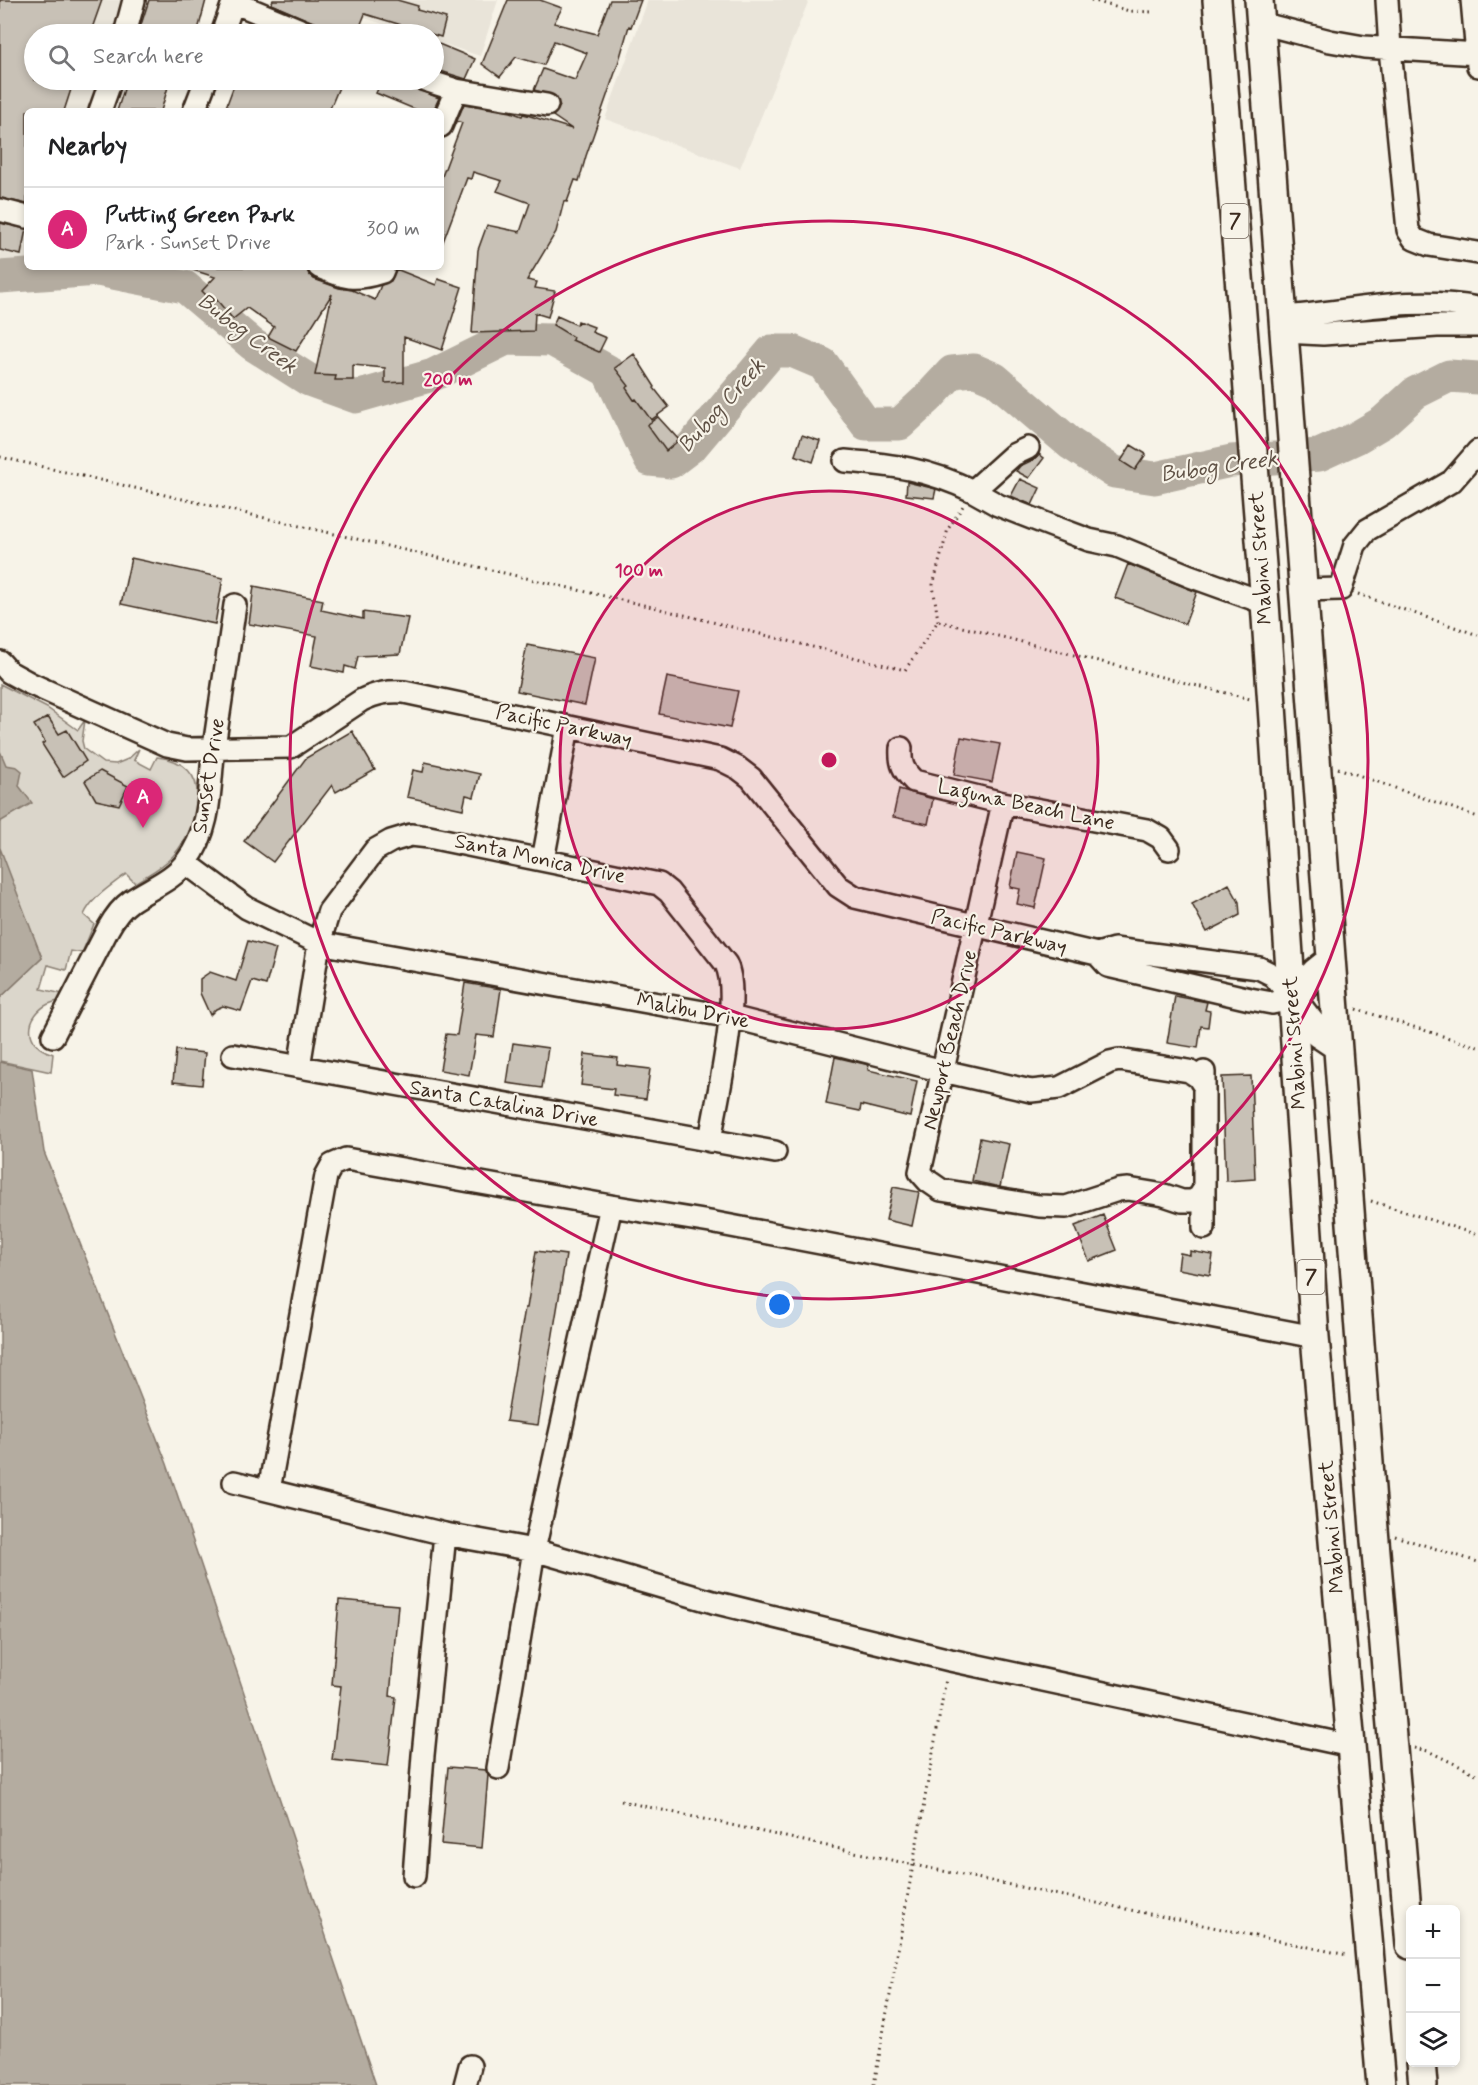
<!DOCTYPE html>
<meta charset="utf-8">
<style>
body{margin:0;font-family:Mynerve,sans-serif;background:#f6f6f6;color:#202124}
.controls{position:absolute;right:18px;bottom:18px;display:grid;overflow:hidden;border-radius:9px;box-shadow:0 3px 9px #0003}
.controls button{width:54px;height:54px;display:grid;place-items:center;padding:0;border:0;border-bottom:2px solid #e0e0e0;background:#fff;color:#202124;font:30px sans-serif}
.you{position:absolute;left:780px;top:1305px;width:21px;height:21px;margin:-15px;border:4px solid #fff;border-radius:50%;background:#1a73e8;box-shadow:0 0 0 9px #1a73e833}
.badge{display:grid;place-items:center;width:39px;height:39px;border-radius:50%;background:#db2777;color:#fff;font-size:20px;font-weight:700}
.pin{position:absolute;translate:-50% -50px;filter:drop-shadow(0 2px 3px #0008)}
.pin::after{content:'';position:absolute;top:32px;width:21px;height:18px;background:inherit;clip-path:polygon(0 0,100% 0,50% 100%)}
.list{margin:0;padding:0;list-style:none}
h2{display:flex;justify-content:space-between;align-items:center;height:78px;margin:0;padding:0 24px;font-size:26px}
h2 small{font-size:20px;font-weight:400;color:#757577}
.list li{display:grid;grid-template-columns:39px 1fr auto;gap:18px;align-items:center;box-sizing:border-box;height:84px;padding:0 24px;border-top:2px solid #e0e0e0}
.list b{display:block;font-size:22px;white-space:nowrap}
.list p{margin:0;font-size:20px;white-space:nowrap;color:#757577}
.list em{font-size:20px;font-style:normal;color:#757577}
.icon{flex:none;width:33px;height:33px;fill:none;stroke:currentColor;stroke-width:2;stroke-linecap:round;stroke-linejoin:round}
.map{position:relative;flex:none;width:1478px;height:2085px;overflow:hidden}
.search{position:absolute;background:#fff;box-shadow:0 3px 9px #0003;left:24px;top:24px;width:420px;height:66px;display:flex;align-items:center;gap:15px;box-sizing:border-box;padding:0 21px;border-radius:33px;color:#757577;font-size:22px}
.panel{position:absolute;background:#fff;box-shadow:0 3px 9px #0003;left:24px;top:108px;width:420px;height:162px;border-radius:9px}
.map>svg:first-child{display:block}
</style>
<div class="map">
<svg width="1478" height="2085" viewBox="0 0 1478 2085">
<rect width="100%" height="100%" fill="#f7f3e8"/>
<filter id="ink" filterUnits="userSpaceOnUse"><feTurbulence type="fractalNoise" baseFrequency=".0167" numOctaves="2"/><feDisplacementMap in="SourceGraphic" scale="12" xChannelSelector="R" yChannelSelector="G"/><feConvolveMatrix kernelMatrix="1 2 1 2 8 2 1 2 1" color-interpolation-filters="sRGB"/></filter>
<g filter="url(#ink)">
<path fill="#e9e4d9" d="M0 0H175L164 34H34V80H150L140 111H27V267H79L0 275Z
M309 0H498L480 56 434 41V34H414Z
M648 0H809L740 168 605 119Z"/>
<path fill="#dbd6cb" stroke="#8b8074" stroke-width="1.5" d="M0 684 47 708 78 730 85 720 82 741 84 749 103 763 116 764 128 759 139 749 134 760 151 769 157 757C216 763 201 824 173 856 163 867 147 875 135 883L126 874C111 886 92 897 84 915L94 924 82 953 71 951 66 970 48 965 41 989 67 995 64 1001C42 999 19 1025 37 1045 41 1050 48 1052 53 1054L51 1072 0 1061V998L42 958 0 854Z"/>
<path fill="#b4aca0" stroke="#84786c" stroke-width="1.5" d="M0 751 6 765 17 767 22 771 19 786 32 803 0 822Z
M0 848 42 958 0 998Z
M0 1062 32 1069 44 1152 167 1464 376 2085H0Z"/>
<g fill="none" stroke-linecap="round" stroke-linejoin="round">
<path stroke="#b4aca0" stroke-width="33" d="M0 277 98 270 185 287 252 344 309 380 356 397 433 375 506 339 552 340 608 371 650 460 671 462 692 446 772 351H792L823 364 866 424H900L927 399 952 372 974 370 995 379 1071 444 1114 472 1155 478 1231 461 1319 455 1356 438 1383 422 1415 393 1449 376 1478 378"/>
</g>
<path fill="#c8c1b6" stroke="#3b2a1e" stroke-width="1.5" d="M0 0H102L90 34H34V80H74L64 111H27V204L0 198Z
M149 0H206L197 34H138Z
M273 0H397L418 6 417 10 446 18 441 37 365 14 357 34H322L320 27 315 23 271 4Z
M508 0H540L562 8 554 23 597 34 610 0H641L631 27 629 26 618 64 586 156 579 181 575 180 567 202 564 201 556 232 527 280 537 282 535 288 555 291 548 317 535 313 534 331 472 333 478 250 487 225 520 232 530 203 497 191 502 181 473 172 471 179 467 178 441 247V179L462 123 457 121 464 104 511 112 522 116 523 114 527 115 572 129 553 116 560 106 555 96 534 90 543 69 575 80 587 53 554 41 544 65 516 57 500 77 482 64Z
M434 42 475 59 466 79 434 69Z
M127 80H170L161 111H117Z
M236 80H342L329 111H235L226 107Z
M382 80H413L416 89 439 98 433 111H419L376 93Z
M0 223 26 229 21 255 0 250Z
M194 267H306L309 274 314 279 339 288 352 290 375 300 381 285 391 281 396 269 436 285 438 279 462 287 442 350 404 337V382L385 383V368L353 365V380H335L336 376 315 375 332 294 296 351 268 337 274 327 247 308 233 319 216 299 213 302 202 291 215 277 193 270Z
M557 316 577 325 578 321 594 327 592 332 606 338 599 352 572 340 573 337 553 325Z
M634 354 655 387 654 388 669 407 651 420 636 399 634 400 626 388 629 386 615 368Z
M658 417 679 440 666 451 647 425Z
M802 435 820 441 813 462 795 455Z
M1131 445 1146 454 1135 470 1121 461Z
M1039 454 1044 458 1029 478 1016 471 1020 466 1033 460Z
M1020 479 1040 488 1032 505 1011 496Z
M907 482 936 489 934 498 906 495Z
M131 558 223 578 215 624 121 604Z
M1128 564 1197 592 1185 624 1115 598Z
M254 586 323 600 321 610 363 619V612L408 618 400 654 358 656 355 669 345 666 344 673 311 666 317 636 249 624Z
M527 645 595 658 585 705 517 691Z
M667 677 738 691 730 728 659 714Z
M48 717 59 734 67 730 86 761 63 777 42 744 45 742 34 725Z
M352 731 375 770 336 792 332 785 273 862 244 841 306 758Z
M961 737 1000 744 992 782 954 775Z
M425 762 480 774 474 797 466 795 463 809 407 797 413 770 423 772Z
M100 771 128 786 119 805 96 800 85 781Z
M899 789 933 799 928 824 893 817Z
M1017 852 1046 858 1035 908 1017 904 1020 889 1010 887Z
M1229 884 1239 902 1240 915 1207 932 1192 904Z
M248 941 276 949 266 985 252 981 241 1011 223 1006 216 1009 210 1015 200 993V979L210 972 236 981Z
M465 983 501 989 494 1037 476 1035 469 1075 440 1070 446 1034 457 1035Z
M1175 996 1207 1002 1205 1010 1210 1011 1208 1027 1201 1026 1198 1048 1167 1043Z
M513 1043 548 1048 542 1088 507 1083Z
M176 1050 205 1053 202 1085 173 1082Z
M585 1054 618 1058 617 1065 650 1069 646 1099 613 1095 614 1089 581 1085Z
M835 1057 869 1065 868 1070 917 1081 910 1117 861 1105 860 1111 826 1104Z
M1251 1076 1255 1179 1226 1181 1222 1077Z
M980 1138 1009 1144 1000 1187 972 1181Z
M893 1187 919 1192 912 1226 886 1220Z
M1103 1215 1117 1250 1089 1261 1075 1226Z
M536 1251 566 1255 538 1425 506 1421 525 1308H527Z
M1190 1251 1213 1255 1210 1275 1178 1269 1180 1253 1190 1255Z
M339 1600 398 1605 390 1696 396 1697 388 1766 332 1760 341 1686 332 1685Z
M448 1767 486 1770 488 1775 482 1848 441 1844Z"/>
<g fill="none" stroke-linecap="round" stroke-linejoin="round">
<defs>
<path id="minor" d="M1387 0 1390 49 1408 230 1414 239 1429 245 1478 253
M1472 0 1478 66
M233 2 310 34
M1260 23 1330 41 1364 47 1478 54
M125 34 134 0
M222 34 234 0
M425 80 456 90 547 105
M100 111 111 80
M194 111 206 80
M441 126 456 90
M0 210 27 217
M319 267C345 278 354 281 382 272L384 267
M1283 317C1352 312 1408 295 1478 308
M1284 332 1323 334 1437 326H1478
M1028 448 1013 455 973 491 998 505 1052 526 1089 540 1117 546 1190 576 1265 603
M845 461C895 465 927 469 973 491
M1303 590 1341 589 1355 545 1367 530 1452 481 1478 451
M0 662 9 672 29 683 167 745 187 749 291 747 362 700C377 693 388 691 404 692L720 759 738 768 751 778 838 886 855 897 1097 954 1114 949 1259 968 1273 975 1292 999 1272 1003 1250 999 1108 966 1097 954
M901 748C900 764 903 770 914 781L1003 803 1147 830 1161 838 1169 849
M1003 803 920 1172 928 1181 941 1190 1039 1206 1066 1207 1118 1190 1128 1189 1164 1195 1182 1201H1192L1199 1197 1204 1189
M543 860 568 727
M186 863 247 908 319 943 731 1017 943 1071 1031 1091 1059 1088 1110 1062 1119 1060 1189 1071 1198 1077 1204 1086
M53 1036 108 929C114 918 121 908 131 901 150 888 173 880 187 861 212 828 209 786 214 747 221 700 228 652 235 605
M233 1055 775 1152
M299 1067 319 943 329 911 375 850 391 841 411 835 429 837 659 884 669 892 726 964C742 996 716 1102 710 1141
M1204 1072V1228
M234 1482 445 1534 534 1550 713 1602 950 1660 1351 1746
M269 1490 326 1176 332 1165 346 1159 611 1206
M498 1768 534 1550 611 1206 710 1222 1315 1337
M414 1876 423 1755 445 1534
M465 2085 470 2066"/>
<path id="major" d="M1217 0 1265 603 1315 1337 1381 2085
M1259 0 1374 1529 1410 1945
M1331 960 1316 972 1292 999 1319 1034 1337 1046
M1421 2062 1423 2085"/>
</defs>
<use href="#minor" stroke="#3b2a1e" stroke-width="26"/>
<use href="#major" stroke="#3b2a1e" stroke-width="32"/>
<path stroke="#3b2a1e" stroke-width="3" stroke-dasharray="1.5 4.5" stroke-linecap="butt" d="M1091 0 1129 11 1154 12
M0 457 652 607 905 670 938 621 1250 699
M1358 594 1478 635
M938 621 933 585 948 529 963 506
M1338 768 1478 817
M1356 1009 1478 1047
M1371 1201 1478 1235
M1395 1536 1478 1562
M1414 1748 1428 1751 1478 1775
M621 1801 914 1865 1347 1955
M874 2085 946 1679"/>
<use href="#minor" stroke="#f7f3e8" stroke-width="21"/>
<use href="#major" stroke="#f7f3e8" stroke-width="27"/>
</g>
</g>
<circle cx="829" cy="760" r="269" fill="#c2185b" fill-opacity=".12"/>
<g fill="none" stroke="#c2185b" stroke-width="3">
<circle cx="829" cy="760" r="269"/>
<circle cx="829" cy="760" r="539"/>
</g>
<g text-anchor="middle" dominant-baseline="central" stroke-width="4.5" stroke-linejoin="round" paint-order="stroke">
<g fill="#f7f3e8" stroke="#73665b" stroke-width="1.5">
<rect x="1221.5" y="204" width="27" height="34" rx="4.5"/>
<rect x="1297.5" y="1260" width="27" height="34" rx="4.5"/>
</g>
<g font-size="20" font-weight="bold" fill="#3b2a1e">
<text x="1235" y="221">7</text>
<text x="1311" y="1277">7</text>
</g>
<g font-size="21" fill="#3b2a1e" stroke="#f7f3e8">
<text transform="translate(1261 558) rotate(-94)">Mabini Street</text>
<text transform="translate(564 726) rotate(12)">Pacific Parkway</text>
<text transform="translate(209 776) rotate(-81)">Sunset Drive</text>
<text transform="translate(1026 805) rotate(12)">Laguna Beach Lane</text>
<text transform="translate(540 859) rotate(12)">Santa Monica Drive</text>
<text transform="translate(999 932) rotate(13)">Pacific Parkway</text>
<text transform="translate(693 1011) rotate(11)">Malibu Drive</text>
<text transform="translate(950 1040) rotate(-77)">Newport Beach Drive</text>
<text transform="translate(1295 1043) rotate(-94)">Mabini Street</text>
<text transform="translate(504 1104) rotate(10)">Santa Catalina Drive</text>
<text transform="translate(1332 1527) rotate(-95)">Mabini Street</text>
</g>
<g font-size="22" font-style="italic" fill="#5f5145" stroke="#f7f3e8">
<text transform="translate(247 334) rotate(37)">Bubog Creek</text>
<text transform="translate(722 406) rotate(-48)">Bubog Creek</text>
<text transform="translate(1219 467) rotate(-8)">Bubog Creek</text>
</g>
</g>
<circle cx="829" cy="760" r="9" fill="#c2185b" stroke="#f7f3e8" stroke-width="3"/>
<g font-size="18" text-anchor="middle" font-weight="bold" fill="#c2185b" stroke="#f7f3e8" stroke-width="4.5" stroke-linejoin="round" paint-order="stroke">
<text x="448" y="385">200 m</text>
<text x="639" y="576">100 m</text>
</g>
</svg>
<div class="controls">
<button>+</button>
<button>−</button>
<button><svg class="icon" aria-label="layers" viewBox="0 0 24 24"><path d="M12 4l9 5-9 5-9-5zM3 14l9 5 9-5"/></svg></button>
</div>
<div class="you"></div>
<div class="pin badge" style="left:143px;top:828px">A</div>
<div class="search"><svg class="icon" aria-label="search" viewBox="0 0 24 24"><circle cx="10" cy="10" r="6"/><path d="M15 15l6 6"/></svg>Search here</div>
<section class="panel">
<h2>Nearby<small></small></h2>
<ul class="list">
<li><span class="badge">A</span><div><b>Putting Green Park</b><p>Park · Sunset Drive</p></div><em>300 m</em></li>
</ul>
</section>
</div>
